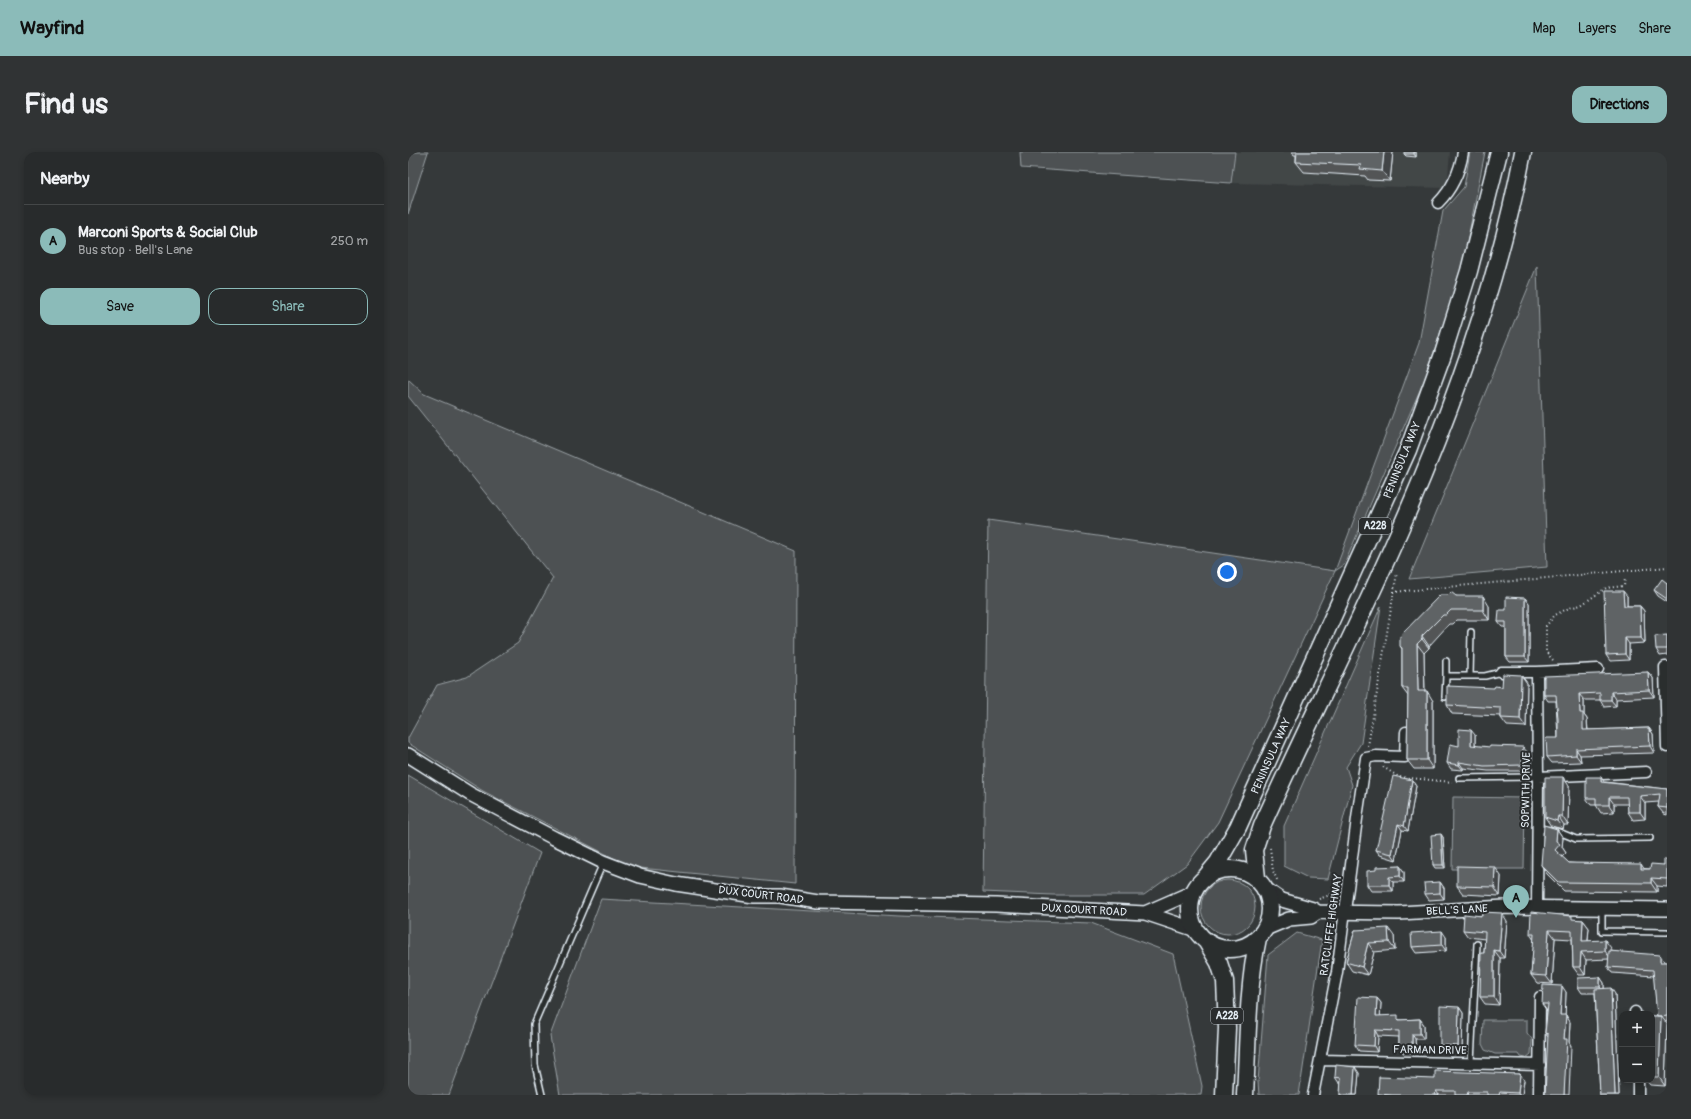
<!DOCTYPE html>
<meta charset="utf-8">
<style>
body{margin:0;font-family:Pangolin,sans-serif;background:#303334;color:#f1f3f6}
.controls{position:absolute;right:12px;bottom:12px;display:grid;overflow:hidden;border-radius:8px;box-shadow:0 2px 6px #0003}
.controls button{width:36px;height:36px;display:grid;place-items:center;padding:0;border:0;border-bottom:1px solid #444748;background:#282b2c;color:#f1f3f6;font:20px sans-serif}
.you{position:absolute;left:819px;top:420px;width:14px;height:14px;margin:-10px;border:3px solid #fff;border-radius:50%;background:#1a73e8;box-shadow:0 0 0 6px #1a73e833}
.badge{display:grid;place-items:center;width:26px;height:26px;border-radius:50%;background:#8bbbb9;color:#111;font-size:13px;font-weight:700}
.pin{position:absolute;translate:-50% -33px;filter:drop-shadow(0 1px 2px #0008)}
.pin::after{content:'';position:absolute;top:21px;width:14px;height:12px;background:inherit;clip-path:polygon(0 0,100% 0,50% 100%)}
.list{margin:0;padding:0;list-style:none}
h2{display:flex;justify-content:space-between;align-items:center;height:52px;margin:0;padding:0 16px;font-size:17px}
h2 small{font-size:13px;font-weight:400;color:#a5a7a9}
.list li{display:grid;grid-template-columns:26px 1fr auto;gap:12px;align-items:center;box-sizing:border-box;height:72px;padding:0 16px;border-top:1px solid #444748}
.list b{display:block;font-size:15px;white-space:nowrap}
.list p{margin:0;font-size:13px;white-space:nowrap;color:#a5a7a9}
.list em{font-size:13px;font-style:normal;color:#a5a7a9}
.actions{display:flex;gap:8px;padding:12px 16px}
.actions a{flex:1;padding:9px 0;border:1px solid #8bbbb9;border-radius:12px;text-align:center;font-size:14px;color:#8bbbb9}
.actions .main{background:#8bbbb9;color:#111}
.map{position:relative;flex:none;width:1259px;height:943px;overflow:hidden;border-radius:12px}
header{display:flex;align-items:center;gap:24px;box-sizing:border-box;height:56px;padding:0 20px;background:#8bbbb9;color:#111}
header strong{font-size:19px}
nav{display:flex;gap:22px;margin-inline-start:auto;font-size:14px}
.intro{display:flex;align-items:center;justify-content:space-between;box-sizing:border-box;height:96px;padding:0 24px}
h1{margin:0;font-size:28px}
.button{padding:10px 18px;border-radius:12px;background:#8bbbb9;color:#111;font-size:14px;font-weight:700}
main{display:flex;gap:24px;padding:0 24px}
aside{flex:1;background:#282b2c;border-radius:12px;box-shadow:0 2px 6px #0003}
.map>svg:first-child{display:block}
</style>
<header>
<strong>Wayfind</strong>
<nav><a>Map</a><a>Layers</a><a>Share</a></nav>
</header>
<div class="intro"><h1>Find us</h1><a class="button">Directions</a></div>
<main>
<aside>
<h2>Nearby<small></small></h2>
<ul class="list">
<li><span class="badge">A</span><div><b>Marconi Sports &amp; Social Club</b><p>Bus stop · Bell's Lane</p></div><em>250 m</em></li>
</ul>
<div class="actions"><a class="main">Save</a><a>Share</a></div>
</aside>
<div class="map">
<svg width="1259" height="943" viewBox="0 0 1259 943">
<rect width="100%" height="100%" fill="#35393a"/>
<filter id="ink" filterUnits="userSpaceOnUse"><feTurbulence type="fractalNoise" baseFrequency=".025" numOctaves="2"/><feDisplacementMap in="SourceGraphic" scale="8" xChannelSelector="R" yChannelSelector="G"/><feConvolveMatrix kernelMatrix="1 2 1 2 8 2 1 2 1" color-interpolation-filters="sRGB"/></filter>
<g filter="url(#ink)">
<path fill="#424647" d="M827 0H1042L1039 36 823 31Z"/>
<path fill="#4d5152" stroke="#9aa1a5" d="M0 0H20L0 62Z
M612 0H827L823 31 613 16Z
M1062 0H1077L1054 116 1018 224 936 413 927 419 810 670 779 712 736 743H645L575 740 580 368 927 419 1011 191 1035 59 1056 35Z
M1129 114 1139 415 1001 427Z
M0 227 16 242 388 399 387 732 223 715 75 639 0 591V586L29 533 59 525 110 491 145 426 0 244Z
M973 454 953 591 938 615 944 633 920 727 900 726 876 714V674Z
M0 623 132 701 41 943H0Z
M1045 645 1117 646 1116 717H1044Z
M793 755a27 27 0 1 1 54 0a27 27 0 1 1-54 0Z
M193 747 491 764 683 771 765 802 794 934 793 943H152L142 884Z
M889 781 914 788 891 943H851L850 930 860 803Z
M1075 868H1119V881L1124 887 1123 902 1118 906 1113 905 1111 902H1087L1077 898 1074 892Z"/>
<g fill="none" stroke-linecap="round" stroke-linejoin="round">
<defs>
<path id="service" d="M1038 524V509
M1062 524 1063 480
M1037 545 1038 524H1077L1093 520
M1051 626 1130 625
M1129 677 1146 678 1168 687 1242 686
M1194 757V779L1259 780
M1063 910 1069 792
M134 943 127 913 126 872 195 711"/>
<path id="minor" d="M1030 51C1044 37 1052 19 1055 0
M1259 515H1257L1259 595
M1093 520H1129
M1130 625 1238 620
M1129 756 1130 625 1129 520 1190 517
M1227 860V862
M913 908 1132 913
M1230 928V943
M905 943 929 820 950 659 958 606 968 604 997 605 998 580
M1131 943 1132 845"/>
<path id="tertiary" d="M0 603 62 642 146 686 195 710 232 724 268 732 346 744H372L410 750 588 753 737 761 788 778
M855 735 874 748 905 757 910 760 991 761 1097 755 1259 757
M737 761 785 740
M857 777 881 767 903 765 910 760"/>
<path id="primary" d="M782 757a40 40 0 1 1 80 0a40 40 0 1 1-80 0Z
M849 726 846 698 854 674C899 573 950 475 994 373 1046 254 1091 128 1115 0
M795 728 810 710 830 675 1000 298 1035 202 1061 119 1091 0
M798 789 811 811 817 829 819 876 816 943
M837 943C840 891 839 837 850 786"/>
</defs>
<use href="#service" stroke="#e8f1f8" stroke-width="8"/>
<use href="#minor" stroke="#e8f1f8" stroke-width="13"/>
<use href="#tertiary" stroke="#e8f1f8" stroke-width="16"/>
<use href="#primary" stroke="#e8f1f8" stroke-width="19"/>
<path stroke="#e8f1f8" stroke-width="2" stroke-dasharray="1 3" stroke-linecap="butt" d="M985 440 1259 415
M1145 508 1138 500V474L1147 463 1161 456 1173 453 1198 436 1216 434 1217 427
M960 594 989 421
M975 615 991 625 1044 630
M862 696 865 719 870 730
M911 747 922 743 928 737"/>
<use href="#service" stroke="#2a2d2e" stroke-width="5"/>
<use href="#minor" stroke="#2a2d2e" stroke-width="10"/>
<use href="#tertiary" stroke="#2a2d2e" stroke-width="13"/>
<use href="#primary" stroke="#2a2d2e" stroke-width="16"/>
</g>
<path fill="#525557" stroke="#e8f1f8" d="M884 0H985L982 29 960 28 957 24 896 20 888 10V3H886Z
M1008 0V5L998 4 996 2Z
M1259 431V450L1250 444 1246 438Z
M1048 444 1081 454V468H1049L1045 472H1041L1021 494V496L1016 501 1017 539 1025 549V617H1006L999 608 1000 544 994 536V497L992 494Z
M1219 444V454H1232L1236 459 1237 491 1221 492V508L1202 509 1198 503Z
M1117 446 1121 451V510H1102L1098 505V475H1094L1090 470 1098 458Z
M1259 483V503L1252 504 1248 497Z
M1240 520 1245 526 1246 545 1208 547V554L1196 555 1192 548H1176V563L1179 567 1180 578 1241 576 1245 582 1246 601 1172 603 1173 610 1144 611 1139 605 1150 586 1148 549H1140L1136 543Z
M1113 523 1119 531 1118 575 1099 574 1093 566V564L1044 562 1039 553 1086 536 1094 535Z
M1067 583V594L1119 600 1118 619H1080L1055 616V618L1043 617 1039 611 1051 594Z
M1197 630 1259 637V663L1256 662 1250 655 1251 650 1237 651V667L1225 668 1220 660V652H1206V660L1193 661 1188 653H1183L1178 646Z
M1008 634 1000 679 994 678 988 708 972 703 968 698Z
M1161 634 1160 673H1156L1155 677 1143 674 1137 665Z
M1149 677 1155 686 1154 695 1158 701 1154 705 1161 711 1242 717 1256 713 1259 708V735L1249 734V740L1156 739 1139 722 1133 713Z
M1035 685 1037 716H1027L1025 713Z
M992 714 996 720V730H985V739H963L959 733 968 718Z
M1093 724 1092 744 1055 742 1049 734Z
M1032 730 1036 736V747L1021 748 1017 742Z
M1166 768H1175L1181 776 1180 789 1203 796V799L1256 809V810H1259V870H1257L1259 872 1257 934 1242 933 1238 928H1244V864H1249L1246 824 1204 821 1200 815 1201 807 1178 808 1177 823H1171L1165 815 1164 787 1147 786 1144 832 1129 831 1123 823 1126 788 1122 782Z
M1099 769 1096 806H1092L1091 853 1077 852 1072 845 1077 787 1060 785 1055 778Z
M947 778 986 784 987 798 966 800 960 823 944 819 938 810Z
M1038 785V799L1008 801 1004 795Z
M1192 825 1196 831V837L1207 842 1211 943H1192L1187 841H1174L1170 835Z
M1158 840 1157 863 1162 870 1161 890 1163 894 1140 885 1137 881 1139 859 1134 852Z
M969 846 973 851 972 864 993 868 1012 867 1016 873V887H1007L1008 901H995L991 895V885L970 884 969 900 951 899 947 893Z
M1051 855 1055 861 1054 899H1036L1032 893Z
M951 921 949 943H932L933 931H931L927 925Z
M1112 922 1116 928 1114 943H971L970 942 1027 927Z"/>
<path fill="#424547" stroke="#e8f1f8" d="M976 0H985L982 29 974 19Z
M1006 0H1008V5L1006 2Z
M1215 439 1219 444V460L1216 454Z
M1075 444 1081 454V468L1075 458Z
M1117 446 1121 451V510L1117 505Z
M1232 454 1236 459 1237 491 1233 486Z
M1014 484 1021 494V496L1014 487Z
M1217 486 1221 492V508L1217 502Z
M1009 492 1016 501 1017 549 1010 539Z
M1240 520 1245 526 1246 545 1241 538Z
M1113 523 1119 531 1118 575 1112 567Z
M1019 539 1025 549V617L1019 608Z
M1203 540 1208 547V554L1203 548Z
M1171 542 1176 548V563L1179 567 1180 584 1175 578 1172 561Z
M1241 576 1245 582 1246 601 1242 594Z
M1063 578 1067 583V599L1063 593Z
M1115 595 1119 600 1118 619 1114 613Z
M1168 597 1172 603 1173 610 1168 603Z
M1051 610 1055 616V618L1051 613Z
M1155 625 1161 634 1160 673 1154 664Z
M1193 625 1198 633 1193 630Z
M1004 628 1008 634 1000 679 996 674Z
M1232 644 1237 651V667L1232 660Z
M1201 645 1206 652V660L1201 653Z
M1150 664 1156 673 1155 677 1149 669Z
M990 672 994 678 988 708 984 702Z
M1149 677 1155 686 1154 695 1158 701 1153 706 1147 698Z
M1033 682 1035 685 1037 716 1035 713Z
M1233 712 1239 721 1233 717Z
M992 714 996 720V730L992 724Z
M1087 715 1093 724 1092 744 1086 735Z
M981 725 985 730V739L981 733Z
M1243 726 1249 734V740L1243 731Z
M1032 730 1036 736V747L1032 741Z
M1094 761 1099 769 1096 806 1091 799Z
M1175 768 1181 776 1179 797 1174 789Z
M980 776 986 784 987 798 981 790Z
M1141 778 1147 786 1144 832 1138 824Z
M1034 779 1038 785V799L1034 793Z
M1197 788 1203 796V807L1197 799Z
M960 791 966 800 960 823 954 815Z
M1086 798 1092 806 1091 853 1086 845Z
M1173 800 1178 808 1177 823 1172 815Z
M1252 803 1256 809V816L1252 810Z
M1192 825 1196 831V840L1192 835Z
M1154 834 1158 840 1157 870 1152 863Z
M1203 836 1207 842 1211 943H1207Z
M969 846 973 851 972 869 968 864Z
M1051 855 1055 861 1054 899 1050 894Z
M1158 863 1162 870 1161 890 1163 894 1161 943H1156V887Z
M1253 864 1259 872 1257 934 1251 925Z
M1012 867 1016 873V887L1012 882Z
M967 878 970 884 969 900 966 894Z
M1004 882 1007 887 1008 901 1004 895Z
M947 915 951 921 949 943H945Z
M1112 922 1116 928 1114 943H1111L1110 941Z
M1028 939 1031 943H1027Z"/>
<path fill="#5f6365" stroke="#e8f1f8" d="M889 0H976L974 19 952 17 953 13 888 10Z
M996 0H1006V2H996Z
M1254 427 1259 431V447L1246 438Z
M1196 439H1215L1216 454H1232L1233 486H1217V502L1198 503Z
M1043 440 1048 444H1075V458H1043L1038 463H1035L1014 484V487L1009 492 1010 539H1019V608H999L1000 536H994V496L992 494V484L1032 443H1040Z
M1098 445 1117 446V505H1098V470H1090L1091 458H1098Z
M1259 483V497H1248L1247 484Z
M1240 520 1241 538 1203 540V548H1192V541L1171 542 1172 561H1175V578L1241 576 1242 594 1168 597V603L1139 605 1138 586H1150V567L1148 543H1136V524Z
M1095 522 1113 523 1112 567 1093 566V556L1039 553V534L1086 536 1087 534 1094 535Z
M1051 577 1063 578V593L1082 595V594L1115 595 1114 613 1076 614 1051 610V613L1039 611 1042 592 1051 594Z
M985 624 1004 628 996 674 990 672 984 702 968 698Z
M1137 625H1155L1154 664H1150L1149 669 1137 665Z
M1178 625H1193V630L1259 637V656L1250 655 1252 642 1232 644V660H1220L1219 645H1201V653H1188V646H1178Z
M1136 673 1149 677 1148 689 1152 692 1147 698 1161 711 1233 712V717H1242L1243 712 1256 713V708H1259V727L1243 726V731L1150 730 1133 713Z
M1033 682 1035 713H1025L1023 683Z
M992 714V724L981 725V733H959V719L968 718V715Z
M1049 714 1087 715 1086 735 1049 734Z
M1032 730V741L1017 742 1016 731Z
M1074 760 1094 761 1091 799 1086 798V845H1072L1073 801H1076L1077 780 1055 778 1056 762 1074 764Z
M1123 760 1164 764V767L1175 768 1174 789 1197 788V799L1173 800 1172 815H1165L1164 779 1141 778 1138 824 1123 823 1126 782H1122Z
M980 776 981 790 960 791 954 815 938 810 947 778Z
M1034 779V793L1004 795 1003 781Z
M1201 799 1252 803V810H1259V864L1253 865V864H1249L1245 818 1200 815Z
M1192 825V835H1170V826Z
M1135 833 1154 834 1152 863H1158L1156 887H1159L1156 943H1137L1140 882 1137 881 1140 852H1134Z
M1203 836 1207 943H1192L1187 837Z
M950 845 969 846 968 864 990 863V868L1012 867V882H1004V895H991V879L967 878 966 894 947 893Z
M1032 854 1051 855 1050 894 1032 893Z
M1244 864H1253L1251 925H1244Z
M928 913 947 915 945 943H932L933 926 927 925Z
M1027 919 1112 922 1110 941 1092 940 1091 943H1079V940H1060L1059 943H1047V939H1028L1027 943H984L970 942 971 925 1027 927Z"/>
</g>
<g text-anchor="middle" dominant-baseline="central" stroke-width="4" stroke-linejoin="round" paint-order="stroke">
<g fill="#2a2d2e" stroke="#afb6bb" stroke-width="1">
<rect x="951" y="366" width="32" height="16" rx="3"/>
<rect x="803" y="856" width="32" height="16" rx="3"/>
</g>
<g font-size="10" font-weight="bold" fill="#e8f1f8">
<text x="967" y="374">A228</text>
<text x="819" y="864">A228</text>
</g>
<g font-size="11" fill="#e8f1f8" stroke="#2a2d2e">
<text transform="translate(994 308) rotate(-68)">PENINSULA WAY</text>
<text transform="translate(863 604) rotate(-66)">PENINSULA WAY</text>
<text transform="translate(1118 638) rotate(-89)">SOPWITH DRIVE</text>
<text transform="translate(353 743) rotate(7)">DUX COURT ROAD</text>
<text transform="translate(676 758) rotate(3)">DUX COURT ROAD</text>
<text transform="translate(1049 758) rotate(-3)">BELL'S LANE</text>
<text transform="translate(923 773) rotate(-82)">RATCLIFFE HIGHWAY</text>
<text transform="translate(1022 898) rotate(1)">FARMAN DRIVE</text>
</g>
</g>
</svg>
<div class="controls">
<button>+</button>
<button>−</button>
</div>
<div class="you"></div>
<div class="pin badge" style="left:1108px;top:766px">A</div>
</div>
</main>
